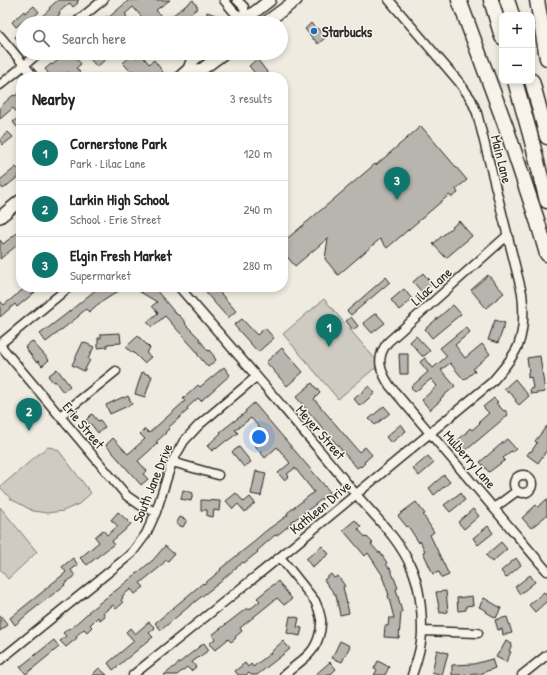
<!DOCTYPE html>
<meta charset="utf-8">
<style>
body{margin:0;font-family:"Patrick Hand",sans-serif;background:#f2f2f2;color:#222}
.controls{position:absolute;right:12px;top:12px;display:grid;overflow:hidden;border-radius:8px;box-shadow:0 2px 6px #0003}
.controls button{width:36px;height:36px;display:grid;place-items:center;padding:0;border:0;border-bottom:1px solid #e0e0e0;background:#fff;color:#222;font:20px sans-serif}
.you{position:absolute;left:259px;top:437px;width:14px;height:14px;margin:-10px;border:3px solid #fff;border-radius:50%;background:#1a73e8;box-shadow:0 0 0 6px #1a73e833}
.badge{display:grid;place-items:center;width:26px;height:26px;border-radius:50%;background:#0f766e;color:#fff;font-size:13px;font-weight:700}
.pin{position:absolute;translate:-50% -33px;filter:drop-shadow(0 1px 2px #0008)}
.pin::after{content:'';position:absolute;top:21px;width:14px;height:12px;background:inherit;clip-path:polygon(0 0,100% 0,50% 100%)}
.list{margin:0;padding:0;list-style:none}
h2{display:flex;justify-content:space-between;align-items:center;height:52px;margin:0;padding:0 16px;font-size:17px}
h2 small{font-size:13px;font-weight:400;color:#767676}
.list li{display:grid;grid-template-columns:26px 1fr auto;gap:12px;align-items:center;box-sizing:border-box;height:56px;padding:0 16px;border-top:1px solid #e0e0e0}
.list b{display:block;font-size:15px;white-space:nowrap}
.list p{margin:0;font-size:13px;white-space:nowrap;color:#767676}
.list em{font-size:13px;font-style:normal;color:#767676}
.icon{flex:none;width:22px;height:22px;fill:none;stroke:currentColor;stroke-width:2;stroke-linecap:round;stroke-linejoin:round}
.map{position:relative;flex:none;width:547px;height:675px;overflow:hidden}
.search{position:absolute;background:#fff;box-shadow:0 2px 6px #0003;left:16px;top:16px;width:272px;height:44px;display:flex;align-items:center;gap:10px;box-sizing:border-box;padding:0 14px;border-radius:22px;color:#767676;font-size:15px}
.panel{position:absolute;background:#fff;box-shadow:0 2px 6px #0003;left:16px;top:72px;width:272px;height:220px;border-radius:16px}
.map>svg:first-child{display:block}
</style>
<div class="map">
<svg width="547" height="675" viewBox="0 0 547 675">
<rect width="100%" height="100%" fill="#efebe0"/>
<filter id="ink" filterUnits="userSpaceOnUse"><feTurbulence type="fractalNoise" baseFrequency=".025" numOctaves="2"/><feDisplacementMap in="SourceGraphic" scale="8" xChannelSelector="R" yChannelSelector="G"/><feConvolveMatrix kernelMatrix="1 2 1 2 8 2 1 2 1" color-interpolation-filters="sRGB"/></filter>
<g filter="url(#ink)">
<path fill="#cfcbc2" stroke="#7d7b76" d="M324 299 376 360V367L338 399 283 334Z
M48 447 54 448 59 451 91 493 79 504 63 511 47 513 33 511 11 499 0 487 41 452Z
M0 507 37 552 8 579 0 569Z"/>
<path fill="#b8b5ae" stroke="#2b2b2b" d="M58 0H79L77 2 78 3 73 7 70 3 59 12 60 14 50 23H44L40 18 50 9 49 8Z
M129 0H170L156 10 165 21 193 0 198 8 178 23H147L133 7 125 14 127 16 123 20 125 23H99L107 16 108 18Z
M34 6 39 12 28 22 26 19 16 27 12 22 24 11 25 13Z
M207 12 221 17 220 22 206 18Z
M311 23 316 29 317 28 323 34 322 35 325 38 318 44 314 39V40L305 29Z
M23 30V46L15 37Z
M67 53H82L76 58 81 64 76 68 80 72 73 77 69 72 63 77H51L45 69 51 64 52 65Z
M98 53H102L107 58 97 67 90 59Z
M133 54 136 58 141 54 149 64 154 60 163 72 157 77H138L133 70 131 72 123 63Z
M257 59 271 77H258L249 66Z
M21 91V124L17 127 13 122 20 116 13 108 0 119V107L12 96 14 95 15 96Z
M421 126 467 180 456 189 458 193 452 197 449 195 387 248 380 239 338 275 325 259 328 238 295 266 283 252V242L307 222 375 164 376 165Z
M8 132 13 137 3 145 0 141V139Z
M16 167 21 172 18 175 19 176 3 189 0 185V180Z
M459 221 472 236 446 258 433 244Z
M21 230V242L0 259V240L3 244Z
M423 273 432 284 423 293 413 282Z
M488 275 504 293 486 308 471 290Z
M386 277 390 282 351 315 347 311Z
M26 287H41L17 307 15 304 0 317V301L4 305Z
M100 287H125L97 305 89 312 86 309 79 315V316L46 342 40 334 65 315 93 292Z
M132 287H153L158 290 157 291 176 314H177L179 316V315L186 323 185 324 200 339H199L208 351 209 350 214 356V357L216 360 208 367 197 354 198 353 165 316 152 327 147 322 158 313 152 306 157 302Z
M213 287H215L236 311 228 318 206 293Z
M404 289 412 299 399 310 391 300Z
M453 305 461 314 432 338 425 329Z
M376 313 385 323 372 333 363 323Z
M351 317 358 326 353 330 346 321Z
M242 319 257 335 265 328 274 338 258 352 234 325Z
M495 320 505 323 498 343 488 340Z
M466 327 470 332 455 345 465 358 482 344 490 354 473 369 475 371 464 380 450 363 441 370 455 386 440 399 441 400 430 410 422 400 437 386 431 379 415 392 411 387 428 372 420 362 425 358 433 368 439 363 447 356 440 348Z
M120 333 121 343 107 344V347L98 348V338H101V334Z
M138 336 150 348 146 353 151 357 144 363 133 352 132 353 126 347Z
M416 336 430 351 424 356H422L410 342Z
M32 341 49 360 42 366 38 361 36 362 25 347Z
M83 342 94 347 88 359 90 360 84 371 72 365Z
M282 348 303 372 287 386 266 362Z
M399 354H408V374H400Z
M540 356 545 392 531 394 530 389 533 388 531 377 528 378V372H529L527 358Z
M224 367 230 375 201 401 198 398 187 408 188 410 168 428 169 429 165 432 166 433 156 442 158 443 138 461 147 471 143 474 148 479 141 485 106 445 113 438 128 454 145 439 140 434 145 429 149 433 185 401 183 399 198 385 200 387Z
M57 369 70 386 63 392 55 381 53 382 48 376Z
M142 372 152 376 145 397 135 394Z
M515 379 529 396 519 405 515 401 516 400 509 391 508 393 504 389Z
M312 383 320 393 314 399 359 452 365 447 372 455 364 462 365 463 361 467 360 466 357 468 296 397Z
M369 386 375 393 360 406 354 399Z
M128 396 132 404 110 414 106 405 123 397 124 398Z
M494 398 498 402 496 403 504 411 505 410 508 415 464 452 456 442 467 432H466L470 428 472 430 480 423 479 422 489 413 483 407Z
M254 403 330 492 316 504 290 523 291 524 276 536 275 535 257 551 258 552 244 563 243 562 223 579V580L192 604 161 630 155 623 203 583 204 584 221 570 220 569 254 542V541L267 530 288 515 287 513 314 492 295 468 287 474 289 476 284 480 278 473 290 463 277 447 265 458 253 443 264 433 251 418 235 430 238 433 227 441V440L216 449 215 448 212 451 207 446 221 433 220 432 246 412 245 411Z
M384 406 390 413 375 425 369 419Z
M92 414 98 421 100 420 105 427 98 433 91 424 90 425 86 420Z
M401 424 406 431 391 443 386 437Z
M547 426V450L538 463 527 455 530 451 531 452 537 443 535 441Z
M507 439 516 449 512 452 511 451 503 458 505 460 489 472 480 462Z
M239 447 251 462 244 467 232 452Z
M428 456 434 463 419 476 413 469Z
M256 471 266 473 261 496 251 494Z
M444 475 450 482 434 495 429 488Z
M183 490 193 493 191 501 181 499Z
M236 493 244 502 250 497 255 503 245 512 238 504 233 509 226 501Z
M460 493 465 500 450 512 444 505Z
M547 499V515L531 528 522 518 536 505 538 507Z
M201 500 220 501 219 511 214 510 213 517 207 516V510H201Z
M416 502 425 514 423 515 434 532 430 535 449 575 442 578 439 572 433 574 423 552 425 551 420 541 419 543 408 526 407 527 398 516 401 514V513Z
M473 509 479 516 464 529 458 522Z
M118 512 131 524 124 531 112 541 114 544 87 565 80 558 99 542 95 537 103 530 107 535 118 526 111 520Z
M180 517 187 520 183 527 176 524Z
M355 520 361 527 358 529 366 538 367 537 373 543 371 544 379 553 380 552 387 563 386 564 389 568H390L398 588 396 589 402 612H401L399 638 384 637 385 626H388L389 618H394L388 595H389L382 576H383L368 553 365 556 343 530Z
M488 526 493 533 478 545 473 538Z
M501 542 507 549 492 562 486 555Z
M165 546 174 554 168 561 166 560 160 567 140 583 144 587 135 594 131 589 122 596 123 598 121 600 123 603 116 609 113 605 103 613 105 616 100 620 98 617 90 625 92 627 87 632 84 629 76 636 77 638 66 647 60 641 66 636 63 633 69 628 70 629 89 612H88L107 597 119 588 153 560Z
M322 546 329 554 312 567 306 559Z
M73 558 78 565 71 570 75 576 64 584 65 585 30 612 15 625 10 618 45 590V589L64 574 66 572 62 567Z
M516 558 521 565 506 578 501 571Z
M331 574 334 578 338 576 345 586 343 587 349 613 340 615 336 596 324 580Z
M530 575 535 582 520 594 515 587Z
M278 581 292 599 284 605 277 598 240 628 242 631 235 637 236 638 231 642 228 639 215 650 209 644 215 639 212 635 247 608 249 610 260 601 257 598Z
M446 591 448 612 440 613 436 592Z
M544 592 547 595V601L535 612 529 605Z
M472 596 473 605 466 606V610L458 611 457 598Z
M484 598 501 608 496 618 486 612 487 611 479 607Z
M0 615 8 625 0 631Z
M290 616 299 618 297 627 302 628 300 636 287 633Z
M507 617 512 633 503 635 502 629 498 630 495 620Z
M149 622 155 628 149 633 153 637 113 670 108 663 134 641 126 632 130 628 135 634Z
M54 640 59 647 26 674 20 667Z
M283 641 290 649 257 675H251L249 673 246 675H238L235 671 245 663 248 667 251 664 253 667 271 653V652Z
M340 641 350 646 342 662 332 658Z
M506 641 512 644 509 651 511 652 506 662 496 657 499 652H500Z
M204 643 209 650 192 662 196 667 191 671 187 667 177 675H164Z
M437 650 448 653 442 675 432 672Z
M492 659 495 668 482 673V674L452 675V665L474 664Z
M378 661 389 667 385 675H374L377 670 374 669Z
M330 662 336 669 330 675H315Z
M99 668 107 675H92Z"/>
<g fill="none" stroke-linecap="round" stroke-linejoin="round">
<defs>
<path id="street" d="M224 0 234 12 245 20
M237 0 244 7 245 20
M75 23 103 0
M0 36 34 77
M0 85 39 53
M508 235 388 342C375 358 380 371 390 386L547 571
M179 287C238 355 297 422 354 492 375 517 399 538 412 569 420 588 422 610 422 631 422 646 417 661 412 675
M0 344 69 287
M0 345 127 496 140 505 156 512
M60 416 116 371
M172 462 218 475
M514 484a9 9 0 1 1 18 0a9 9 0 1 1-18 0Z
M494 508 517 491
M280 557 315 601C318 607 320 613 321 619 322 631 317 646 309 654 301 662 292 668 284 675
M422 631 478 633
M0 660 131 554 146 534 156 512 172 462 184 441 199 425 256 377
M133 675 280 557 492 382C501 371 512 360 518 346 524 330 524 310 522 293L477 113 471 99 459 82 389 0
M522 675 547 655"/>
<path id="secondary" d="M241 23 270 0
M265 23 296 0
M189 69 201 70 224 53
M180 77 189 69 192 61 202 53
M0 217 21 200"/>
<path id="highway" d="M459 0 506 127 538 223 547 254
M491 0 502 37
M507 0 512 15
M537 0 547 58
M515 81 530 134 547 201
M532 81 547 137"/>
</defs>
<use href="#street" stroke="#2b2b2b" stroke-width="11"/>
<use href="#secondary" stroke="#2b2b2b" stroke-width="14"/>
<use href="#highway" stroke="#2b2b2b" stroke-width="17"/>
<use href="#street" stroke="#f7f3e8" stroke-width="8"/>
<use href="#secondary" stroke="#f7f3e8" stroke-width="11"/>
<use href="#highway" stroke="#f7f3e8" stroke-width="14"/>
</g>
</g>
<circle fill="#1f6fb2" stroke="#f7f3e8" stroke-width="1.5" cx="314" cy="31" r="4"/>
<g text-anchor="middle" dominant-baseline="central" stroke-width="3" stroke-linejoin="round" paint-order="stroke">
<g font-size="14" font-weight="bold" fill="#2b2b2b" stroke="#f7f3e8" text-anchor="start">
<text x="322" y="31">Starbucks</text>
</g>
<g font-size="14" fill="#2b2b2b" stroke="#f7f3e8">
<text transform="translate(502 159) rotate(76)">Main Lane</text>
<text transform="translate(431 286) rotate(-42)">Lilac Lane</text>
<text transform="translate(84 425) rotate(50)">Erie Street</text>
<text transform="translate(321 432) rotate(49)">Meyer Street</text>
<text transform="translate(470 459) rotate(49)">Mulberry Lane</text>
<text transform="translate(152 483) rotate(-68)">South Jane Drive</text>
<text transform="translate(320 507) rotate(-40)">Kathleen Drive</text>
</g>
</g>
</svg>
<div class="controls">
<button>+</button>
<button>−</button>
</div>
<div class="you"></div>
<div class="pin badge" style="left:329px;top:347px">1</div>
<div class="pin badge" style="left:29px;top:431px">2</div>
<div class="pin badge" style="left:397px;top:200px">3</div>
<div class="search"><svg class="icon" aria-label="search" viewBox="0 0 24 24"><circle cx="10" cy="10" r="6"/><path d="M15 15l6 6"/></svg>Search here</div>
<section class="panel">
<h2>Nearby<small>3 results</small></h2>
<ul class="list">
<li><span class="badge">1</span><div><b>Cornerstone Park</b><p>Park · Lilac Lane</p></div><em>120 m</em></li>
<li><span class="badge">2</span><div><b>Larkin High School</b><p>School · Erie Street</p></div><em>240 m</em></li>
<li><span class="badge">3</span><div><b>Elgin Fresh Market</b><p>Supermarket</p></div><em>280 m</em></li>
</ul>
</section>
</div>
